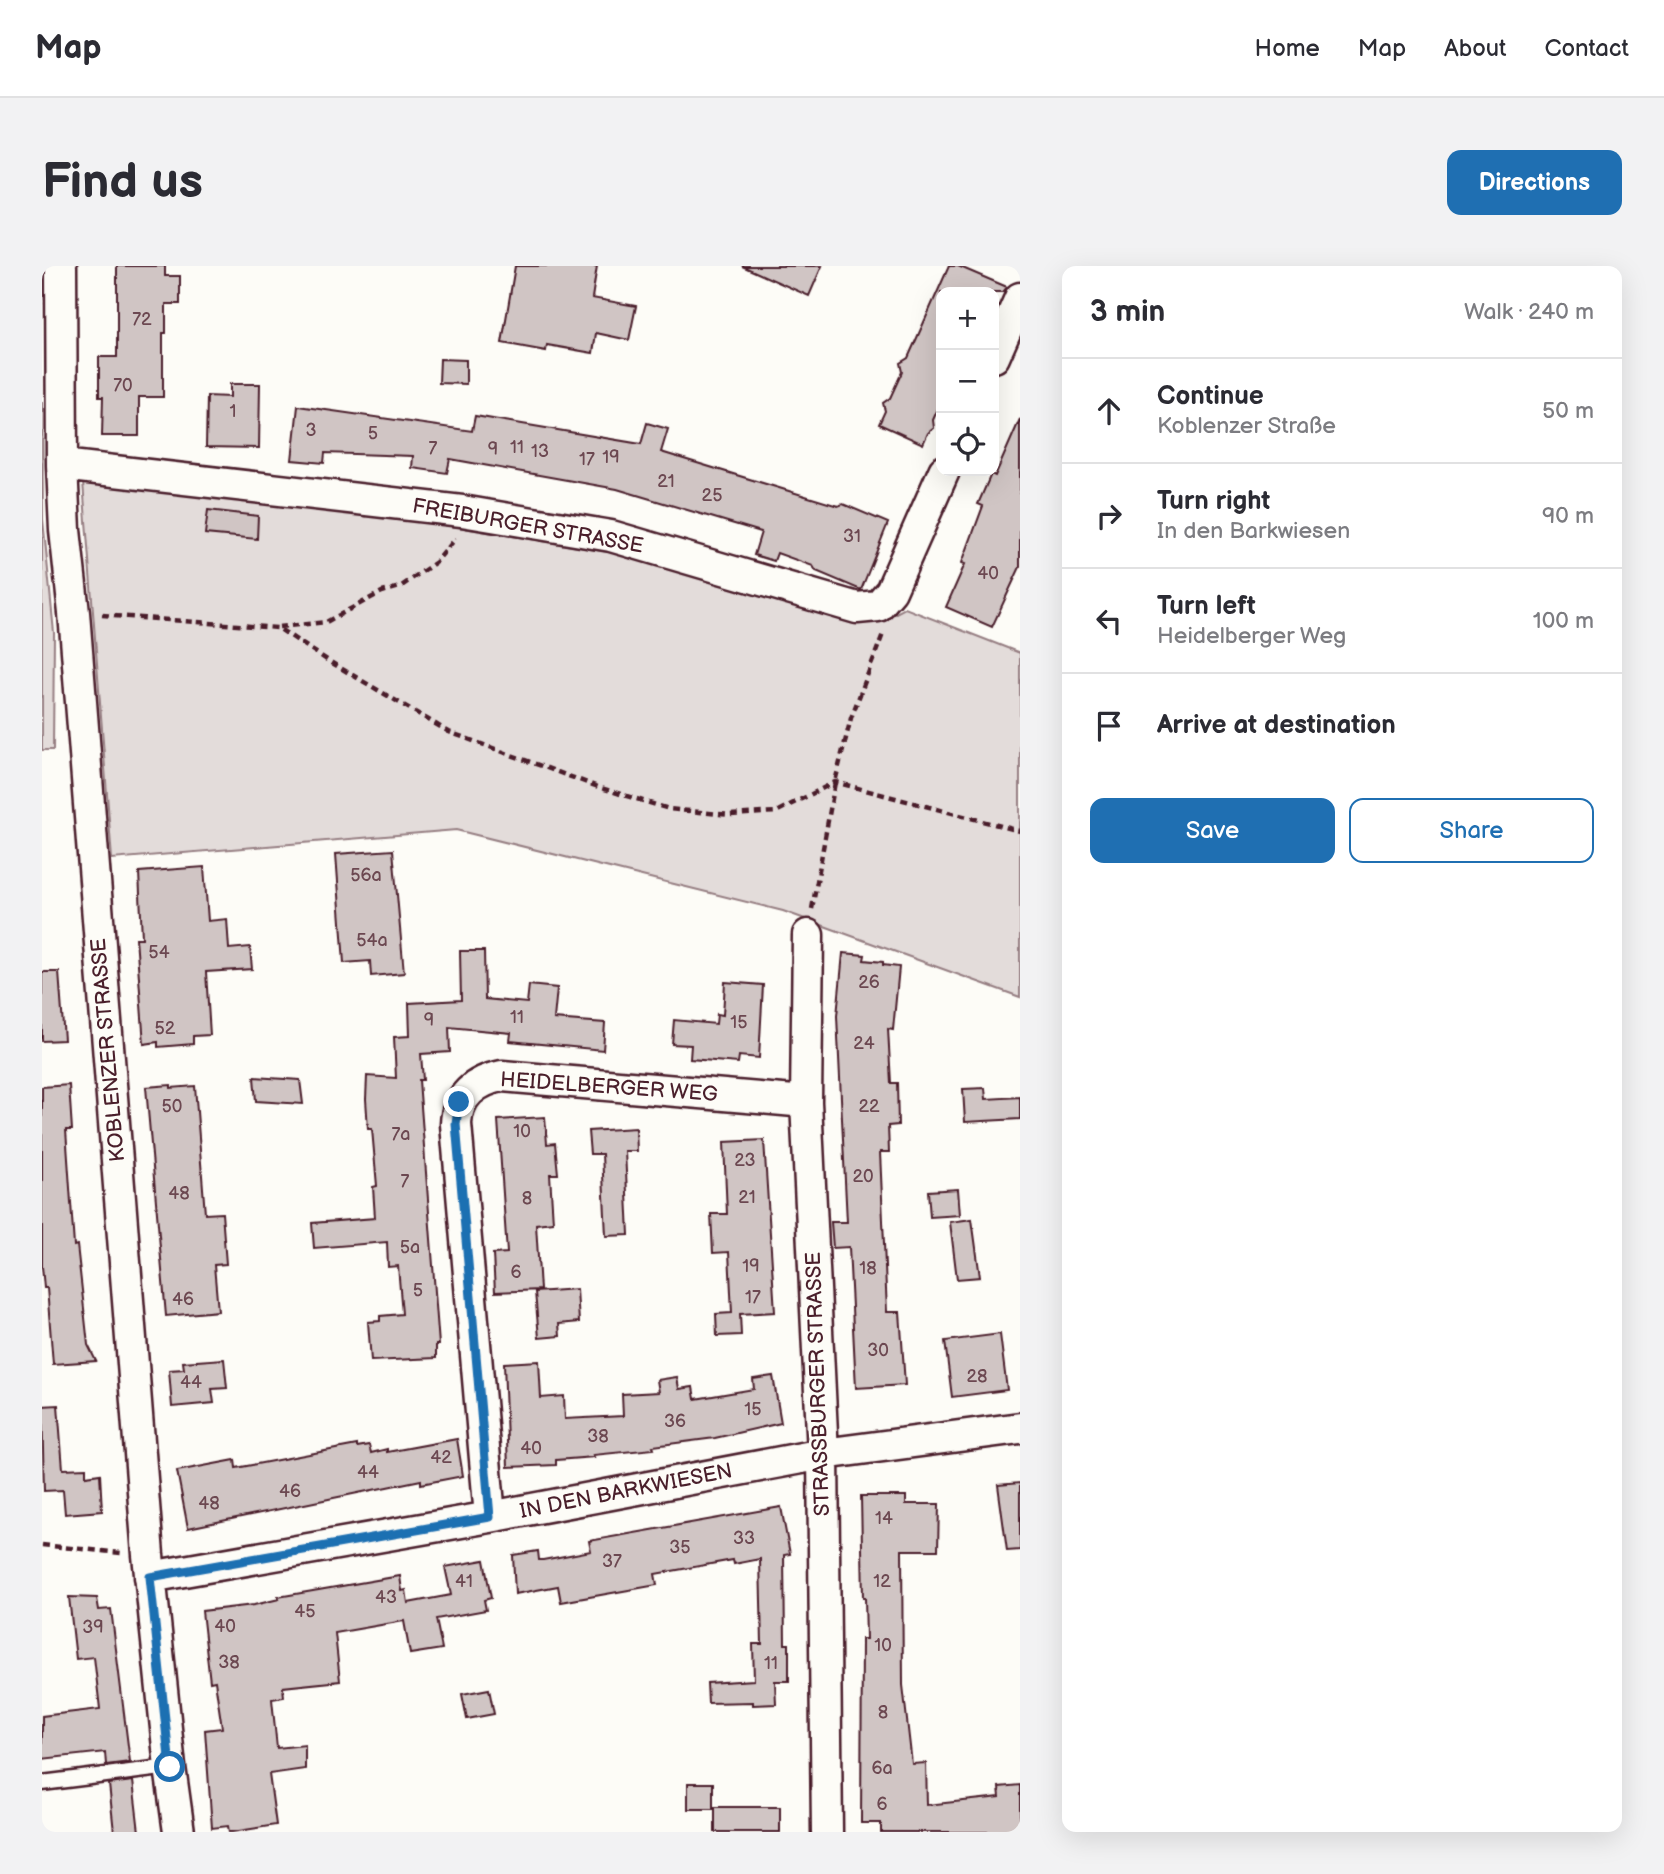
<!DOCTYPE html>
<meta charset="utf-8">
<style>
body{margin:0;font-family:"Balsamiq Sans",sans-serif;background:#f2f2f3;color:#2b2b33}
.controls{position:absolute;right:21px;top:21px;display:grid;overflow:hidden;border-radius:14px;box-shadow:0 7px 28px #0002}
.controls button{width:63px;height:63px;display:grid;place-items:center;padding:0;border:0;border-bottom:2px solid #e1e1e2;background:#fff;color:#2b2b33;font:35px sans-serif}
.stop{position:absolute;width:21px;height:21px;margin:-16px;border:5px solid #1f6fb2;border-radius:50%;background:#fff}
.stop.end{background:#1f6fb2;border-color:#fff;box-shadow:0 2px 7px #0008}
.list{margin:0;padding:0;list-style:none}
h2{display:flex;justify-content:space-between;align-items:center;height:91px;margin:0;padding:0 28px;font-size:30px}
h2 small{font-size:23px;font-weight:400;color:#7c7c81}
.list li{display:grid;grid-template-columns:46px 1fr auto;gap:21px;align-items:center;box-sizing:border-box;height:105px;padding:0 28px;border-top:2px solid #e1e1e2}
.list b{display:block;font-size:26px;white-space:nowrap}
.list p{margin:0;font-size:23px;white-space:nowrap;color:#7c7c81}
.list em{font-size:23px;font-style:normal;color:#7c7c81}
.actions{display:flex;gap:14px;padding:21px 28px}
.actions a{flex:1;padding:16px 0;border:2px solid #1f6fb2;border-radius:14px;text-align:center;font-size:24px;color:#1f6fb2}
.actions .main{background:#1f6fb2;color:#fff}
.icon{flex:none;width:38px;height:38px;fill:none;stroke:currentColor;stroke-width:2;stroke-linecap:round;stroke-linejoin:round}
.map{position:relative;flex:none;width:978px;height:1566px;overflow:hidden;border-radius:14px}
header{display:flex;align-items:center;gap:42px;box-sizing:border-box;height:98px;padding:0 35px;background:#fff;border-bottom:2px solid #e1e1e2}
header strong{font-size:33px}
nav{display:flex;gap:38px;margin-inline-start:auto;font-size:24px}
.intro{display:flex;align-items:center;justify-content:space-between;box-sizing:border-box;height:168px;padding:0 42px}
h1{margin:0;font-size:49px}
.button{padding:18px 32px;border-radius:14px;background:#1f6fb2;color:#fff;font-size:24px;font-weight:700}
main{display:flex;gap:42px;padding:0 42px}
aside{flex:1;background:#fff;border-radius:14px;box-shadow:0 7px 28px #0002}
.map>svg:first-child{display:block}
</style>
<header>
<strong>Map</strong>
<nav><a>Home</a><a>Map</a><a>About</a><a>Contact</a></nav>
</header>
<div class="intro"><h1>Find us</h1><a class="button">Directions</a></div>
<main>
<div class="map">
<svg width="978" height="1566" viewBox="0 0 978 1566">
<rect width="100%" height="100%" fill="#fdfcf7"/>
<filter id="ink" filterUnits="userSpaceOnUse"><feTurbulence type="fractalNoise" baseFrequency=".0143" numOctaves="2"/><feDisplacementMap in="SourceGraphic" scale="14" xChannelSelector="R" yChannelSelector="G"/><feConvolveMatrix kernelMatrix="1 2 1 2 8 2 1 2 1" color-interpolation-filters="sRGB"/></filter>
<g filter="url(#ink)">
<path fill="#e3dcda" stroke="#967e82" stroke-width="2" d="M0 136 1 253 12 367 11 484H0Z
M41 216 349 250 579 288 813 357 839 355 863 342 978 387V731L741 645 414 564 70 593Z"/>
<path fill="#d0c5c4" stroke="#4a1f2b" stroke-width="2" d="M75 0H123V10H138V38H124V67H121V131H97V170H60L61 131H57V91H75Z
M473 0H555L550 32 594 40 587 74 554 67 551 87 505 79 504 85 460 77Z
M700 0H780L767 30Z
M907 0H916L965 21 961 26H899V136L891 154 892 162 886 167 881 178 837 158 843 145 841 137 848 132 860 106 858 97 866 92Z
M398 93 424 94V118L397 117Z
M188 118H218L217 182 164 181 165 130 188 131Z
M256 140 430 165 433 150 599 178 605 157 626 163 619 186 796 240 801 238 846 257 819 324 774 305 771 300 735 287 732 295 712 289 719 266 575 223 408 193 405 207 370 202 371 190 283 187 282 197 250 194Z
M978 153V301L950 361 904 341 923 298 920 297 941 240 936 238 949 208 953 210Z
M166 244 216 250 215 273 163 268Z
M351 584 362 707 329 710 328 695 302 697 294 588Z
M162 601 166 655 185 653 187 683 208 681 210 703 164 706 168 769 151 770V778L116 781V776L102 778 94 672H100L97 606Z
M418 685H442L443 733 485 737 487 719 515 722 512 753 563 757 561 784 468 775 469 767 407 761 408 786 379 788 381 814H377L397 1079H394V1092L329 1095 326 1056 338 1055V1050L360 1048 356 1000 346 1001 345 976 272 982 270 957 333 952 331 921 335 920 330 863H326L324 833 325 810 354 812 352 771 368 770 367 737 419 734Z
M801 687 823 689 822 694 841 696V699L857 701 851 764 846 763 849 817H855L856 859 846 860 847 886H838L845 1046H858L863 1119 814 1122 807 981 791 982 789 956H805L795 750Z
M0 706H17L22 774 0 775Z
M683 716 721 719 717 792 697 790 696 797 648 793 649 779 630 778 632 754 674 758 675 748 681 749Z
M212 811 258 814 261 838 214 835Z
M27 819 30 864H24L32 980 35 979 46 1079 54 1095 11 1098 5 1022H2L0 1000V821Z
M129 819V822L153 820 163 948 180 947 184 998 172 999 176 1045 124 1050 104 821Z
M943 822 944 833 978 831V853L923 856 921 823Z
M503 851 505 878 513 877 516 908H508L511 956 494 958 498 1024 453 1026 451 988 465 987 456 854Z
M594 862 595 885H583L587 969 564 970 560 888H548L546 865Z
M722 874 733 1046 698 1048 699 1069 675 1070 674 1048 690 1047 687 986 671 987 669 948H685L682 876Z
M916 923 918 949 888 951 886 925Z
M930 953 938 1011 915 1013 908 956Z
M535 1023 537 1056 517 1058 518 1070 497 1072 493 1026Z
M958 1068 965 1124 910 1131 903 1075Z
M182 1093 185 1122 170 1123 172 1137 130 1141 127 1104 142 1103 141 1096Z
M497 1095 499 1132 522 1130 523 1153 581 1150 580 1128 617 1126 615 1114 635 1111 637 1123 651 1121 653 1133 712 1123 711 1113 731 1110 739 1157 673 1172 611 1180 612 1183 551 1189 552 1191 514 1194V1199L466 1201 462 1097Z
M16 1139 21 1203 44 1202V1210L58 1208 60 1245 23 1248 21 1224 2 1225 0 1140Z
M415 1173 421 1210 379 1218V1214L146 1262 135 1205 193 1194 194 1202 315 1179V1181L327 1179 329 1187 345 1183V1186Z
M978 1217V1284L965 1285 956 1219Z
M819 1230H864V1238H897L896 1284H860L861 1419 870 1498 884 1497 885 1539 958 1531 957 1521 978 1519V1566H839V1557H819L820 1373H824L823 1332H821Z
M739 1241 748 1288 742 1289 743 1378H747V1415H733L734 1438 711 1439V1436L666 1437 665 1417 712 1414 711 1378H720L718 1293 692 1298 691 1294 613 1308 615 1319 519 1336 516 1320 473 1328 471 1289 496 1285 497 1294H501L549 1285 547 1275Z
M442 1294 449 1332 442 1334 444 1344 394 1353 400 1383 368 1388 362 1355 293 1367 298 1415 241 1421 242 1431 230 1433 235 1482 263 1479V1503L227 1508 234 1559 190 1566H187L186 1560 170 1562 163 1464 180 1462 173 1415 168 1416 160 1345 212 1339 237 1333 236 1331 358 1310 360 1325 364 1324 366 1337 409 1329 403 1301Z
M27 1331 55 1332 57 1344 69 1343 88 1496 64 1499 63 1486 0 1493V1450L58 1443 52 1391 34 1393Z
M447 1423 452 1448 425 1453 420 1428Z
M91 1515 97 1566H72L67 1518Z
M646 1517H671V1543H646Z
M673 1541H738V1566H673Z"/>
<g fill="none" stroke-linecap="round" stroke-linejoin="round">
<defs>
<path id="lane" d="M0 1517 128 1501"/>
<path id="street" d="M19 0 20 199 23 264 32 347 106 1289 128 1501 137 1566
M952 91 978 32
M20 199 420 245 569 270 815 342 836 340 849 325 902 205
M766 669 764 836 781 1188 785 1566
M448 1251 414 858C415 830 433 815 460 810L764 836
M108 1311 448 1251 781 1188 978 1162"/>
</defs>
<use href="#lane" stroke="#4a1f2b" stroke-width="19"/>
<use href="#street" stroke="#4a1f2b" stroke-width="35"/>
<path stroke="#4a1f2b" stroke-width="4.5" stroke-dasharray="7 5" stroke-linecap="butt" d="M60 349 236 362 285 394 407 466 559 522 627 543 688 549 734 546 793 516 978 565
M237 361 284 356 340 326 358 321 394 296 414 272
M770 643 793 516 809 452 841 368
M0 1279 79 1287"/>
<use href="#lane" stroke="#fdfcf7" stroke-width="14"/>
<use href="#street" stroke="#fdfcf7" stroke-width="30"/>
</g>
</g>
<g fill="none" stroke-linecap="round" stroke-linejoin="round" filter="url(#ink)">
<path stroke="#1f6fb2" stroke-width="9" d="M128 1501 108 1311 448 1251 414 858 417 836"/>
</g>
<g text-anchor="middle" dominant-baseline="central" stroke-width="5" stroke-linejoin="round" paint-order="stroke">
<g font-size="18" fill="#6c4851">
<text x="100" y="53">72</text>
<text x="81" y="119">70</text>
<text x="191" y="145">1</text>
<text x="269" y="164">3</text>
<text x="331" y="167">5</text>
<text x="475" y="181">11</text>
<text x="391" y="182">7</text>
<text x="451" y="183">9</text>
<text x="498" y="185">13</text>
<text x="569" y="191">19</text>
<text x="545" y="193">17</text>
<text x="624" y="215">21</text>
<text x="670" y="229">25</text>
<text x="810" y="270">31</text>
<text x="946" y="307">40</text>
<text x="324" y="609">56a</text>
<text x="330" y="674">54a</text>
<text x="117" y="686">54</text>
<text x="827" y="716">26</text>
<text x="475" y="751">11</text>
<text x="387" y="754">9</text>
<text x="697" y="756">15</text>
<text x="123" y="762">52</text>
<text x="822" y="777">24</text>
<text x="130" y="840">50</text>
<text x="827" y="840">22</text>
<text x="480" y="865">10</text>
<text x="359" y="868">7a</text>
<text x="703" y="894">23</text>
<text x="821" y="910">20</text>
<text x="363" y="915">7</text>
<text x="137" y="927">48</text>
<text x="705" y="931">21</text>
<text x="485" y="932">8</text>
<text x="368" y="981">5a</text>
<text x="709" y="1000">19</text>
<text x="826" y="1002">18</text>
<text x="474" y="1006">6</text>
<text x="376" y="1024">5</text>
<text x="711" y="1031">17</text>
<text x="141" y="1033">46</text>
<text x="836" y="1084">30</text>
<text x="935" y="1110">28</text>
<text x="149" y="1116">44</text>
<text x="711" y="1143">15</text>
<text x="633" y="1155">36</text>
<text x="556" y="1170">38</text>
<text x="489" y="1182">40</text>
<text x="399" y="1191">42</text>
<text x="326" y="1206">44</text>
<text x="248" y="1225">46</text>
<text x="167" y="1237">48</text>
<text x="842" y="1252">14</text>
<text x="702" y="1272">33</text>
<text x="638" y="1281">35</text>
<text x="570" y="1295">37</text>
<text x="422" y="1315">41</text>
<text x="840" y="1315">12</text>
<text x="344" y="1331">43</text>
<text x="263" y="1345">45</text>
<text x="183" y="1360">40</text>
<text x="51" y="1361">39</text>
<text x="841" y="1379">10</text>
<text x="187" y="1396">38</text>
<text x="729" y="1397">11</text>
<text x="841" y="1446">8</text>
<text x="840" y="1502">6a</text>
<text x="840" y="1538">6</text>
</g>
<g font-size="21" fill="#4a1f2b" stroke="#fdfcf7">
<text transform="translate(486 260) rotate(10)">FREIBURGER STRASSE</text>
<text transform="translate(66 784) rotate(-95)">KOBLENZER STRASSE</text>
<text transform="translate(567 821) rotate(4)">HEIDELBERGER WEG</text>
<text transform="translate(776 1118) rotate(-92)">STRASSBURGER STRASSE</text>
<text transform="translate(584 1225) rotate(-11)">IN DEN BARKWIESEN</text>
</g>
</g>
</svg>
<div class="controls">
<button>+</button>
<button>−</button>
<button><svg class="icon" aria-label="locate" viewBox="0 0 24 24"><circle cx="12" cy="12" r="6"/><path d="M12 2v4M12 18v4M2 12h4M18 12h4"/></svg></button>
</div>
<div class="stop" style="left:128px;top:1501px"></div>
<div class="stop end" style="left:417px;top:836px"></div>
</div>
<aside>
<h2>3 min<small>Walk · 240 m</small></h2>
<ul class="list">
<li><svg class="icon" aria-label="ahead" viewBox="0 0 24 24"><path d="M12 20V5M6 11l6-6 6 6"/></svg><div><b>Continue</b><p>Koblenzer Straße</p></div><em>50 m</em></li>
<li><svg class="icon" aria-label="right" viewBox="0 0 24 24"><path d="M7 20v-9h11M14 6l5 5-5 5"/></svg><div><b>Turn right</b><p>In den Barkwiesen</p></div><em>90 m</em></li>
<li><svg class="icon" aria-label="left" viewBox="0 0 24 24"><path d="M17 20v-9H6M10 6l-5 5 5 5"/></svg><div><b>Turn left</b><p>Heidelberger Weg</p></div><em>100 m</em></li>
<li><svg class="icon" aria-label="arrive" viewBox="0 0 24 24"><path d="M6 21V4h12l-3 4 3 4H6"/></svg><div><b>Arrive at destination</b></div></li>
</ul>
<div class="actions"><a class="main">Save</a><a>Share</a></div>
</aside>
</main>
